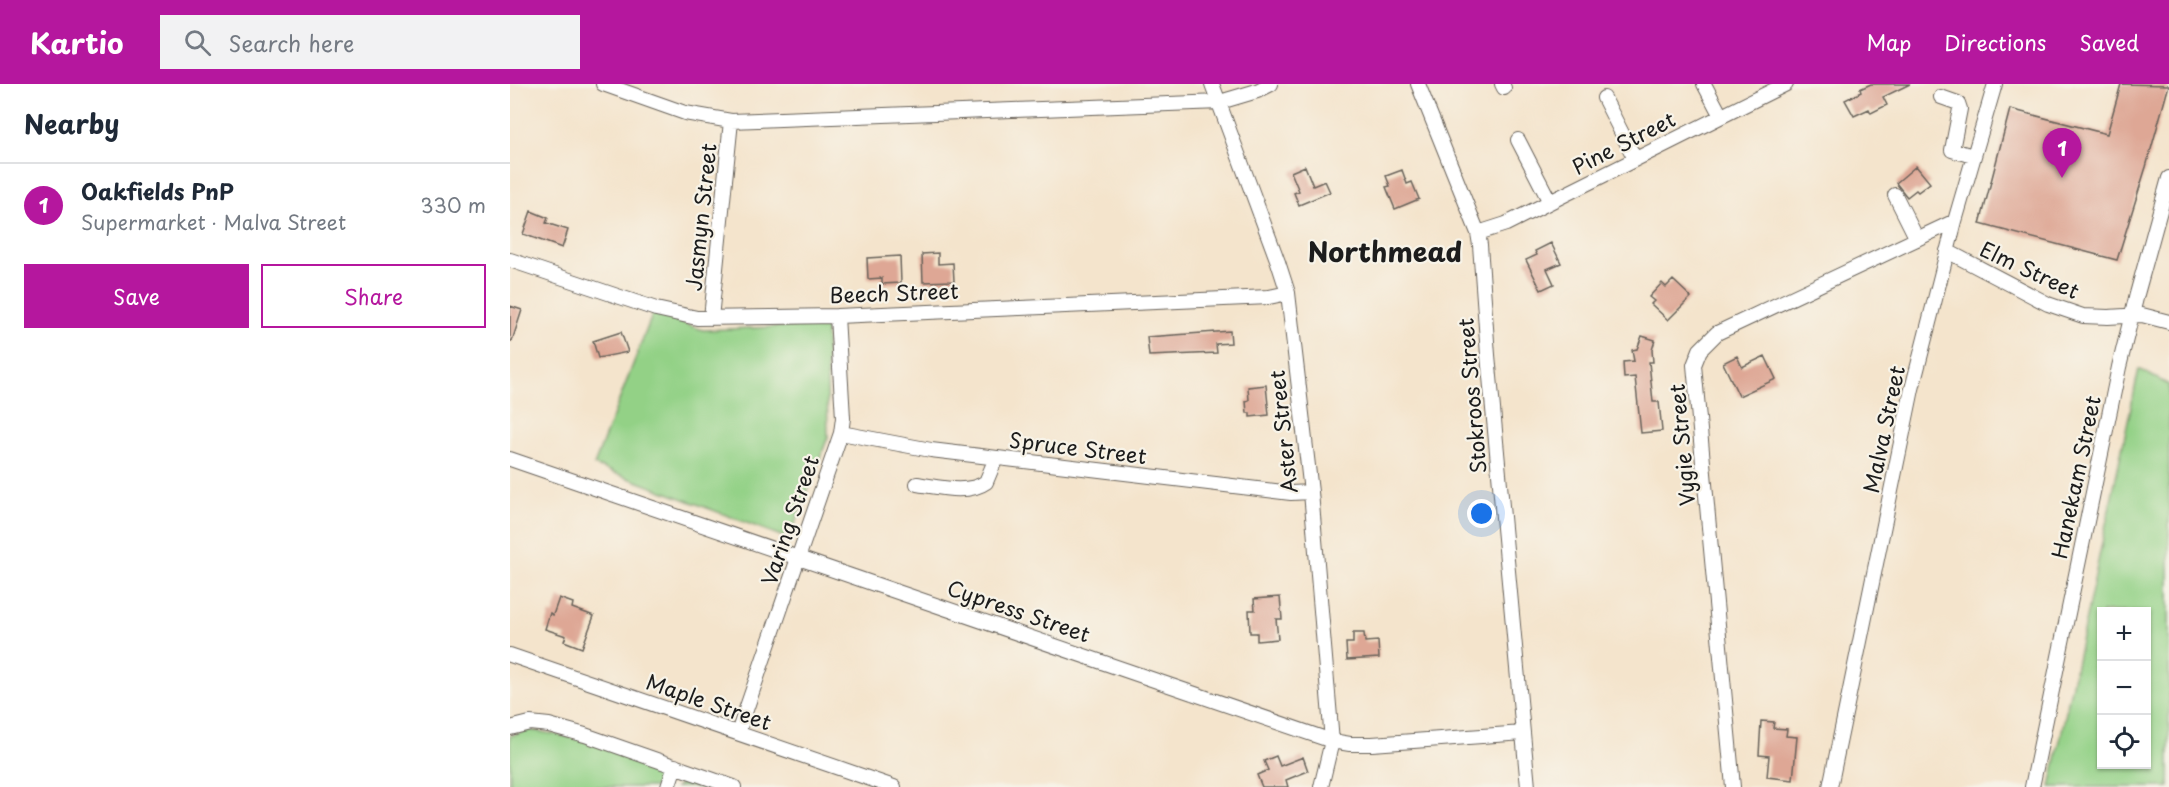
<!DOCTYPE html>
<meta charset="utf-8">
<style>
body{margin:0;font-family:"Playpen Sans",sans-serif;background:#f2f2f3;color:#1f2937}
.controls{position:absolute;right:18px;bottom:18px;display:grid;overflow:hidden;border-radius:0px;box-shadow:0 2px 4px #0004}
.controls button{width:54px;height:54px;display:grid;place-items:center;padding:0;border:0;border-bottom:2px solid #e0e1e3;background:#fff;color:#1f2937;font:30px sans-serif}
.you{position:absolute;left:972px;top:430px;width:21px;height:21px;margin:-15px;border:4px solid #fff;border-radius:50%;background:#1a73e8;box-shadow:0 0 0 9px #1a73e833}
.badge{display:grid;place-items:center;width:39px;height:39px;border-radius:50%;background:#b5179e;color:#fff;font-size:20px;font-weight:700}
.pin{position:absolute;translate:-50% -50px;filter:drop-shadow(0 2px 3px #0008)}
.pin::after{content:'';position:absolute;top:32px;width:21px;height:18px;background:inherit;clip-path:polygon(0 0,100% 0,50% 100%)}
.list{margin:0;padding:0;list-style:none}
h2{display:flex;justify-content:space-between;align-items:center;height:78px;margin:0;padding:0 24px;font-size:26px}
h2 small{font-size:20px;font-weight:400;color:#747a83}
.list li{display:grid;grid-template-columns:39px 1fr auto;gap:18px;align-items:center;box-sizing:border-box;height:84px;padding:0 24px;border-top:2px solid #e0e1e3}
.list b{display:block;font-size:22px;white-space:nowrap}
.list p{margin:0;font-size:20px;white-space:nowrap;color:#747a83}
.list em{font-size:20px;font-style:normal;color:#747a83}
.actions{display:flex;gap:12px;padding:18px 24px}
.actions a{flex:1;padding:14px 0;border:2px solid #b5179e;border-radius:0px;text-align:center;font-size:21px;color:#b5179e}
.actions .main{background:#b5179e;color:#fff}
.icon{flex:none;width:33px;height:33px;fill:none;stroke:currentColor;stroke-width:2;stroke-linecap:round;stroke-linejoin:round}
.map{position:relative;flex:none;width:1659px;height:703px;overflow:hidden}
header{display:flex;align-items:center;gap:36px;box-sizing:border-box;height:84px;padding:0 30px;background:#b5179e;color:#fff}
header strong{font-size:28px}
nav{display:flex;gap:33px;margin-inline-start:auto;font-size:21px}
.search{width:420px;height:54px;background:#f2f2f3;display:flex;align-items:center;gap:15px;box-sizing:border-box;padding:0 21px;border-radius:0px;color:#747a83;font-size:22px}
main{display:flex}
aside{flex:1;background:#fff}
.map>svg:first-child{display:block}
</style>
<header>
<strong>Kartio</strong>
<div class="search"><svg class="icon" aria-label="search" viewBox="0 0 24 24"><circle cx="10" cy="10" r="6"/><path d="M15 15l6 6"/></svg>Search here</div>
<nav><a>Map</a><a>Directions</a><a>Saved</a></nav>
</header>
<main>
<aside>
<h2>Nearby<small></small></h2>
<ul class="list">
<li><span class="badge">1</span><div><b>Oakfields PnP</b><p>Supermarket · Malva Street</p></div><em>330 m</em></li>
</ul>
<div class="actions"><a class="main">Save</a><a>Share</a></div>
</aside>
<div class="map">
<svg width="1659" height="703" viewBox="0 0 1659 703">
<rect width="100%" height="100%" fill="#f7f3e8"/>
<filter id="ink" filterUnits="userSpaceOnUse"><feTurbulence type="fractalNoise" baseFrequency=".0167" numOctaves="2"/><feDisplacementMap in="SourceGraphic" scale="12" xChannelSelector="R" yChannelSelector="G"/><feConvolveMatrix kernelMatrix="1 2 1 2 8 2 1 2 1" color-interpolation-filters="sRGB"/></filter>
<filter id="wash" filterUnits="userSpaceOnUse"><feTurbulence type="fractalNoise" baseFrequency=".008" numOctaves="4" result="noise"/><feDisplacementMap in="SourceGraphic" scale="24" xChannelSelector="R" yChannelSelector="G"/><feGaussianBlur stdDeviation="1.35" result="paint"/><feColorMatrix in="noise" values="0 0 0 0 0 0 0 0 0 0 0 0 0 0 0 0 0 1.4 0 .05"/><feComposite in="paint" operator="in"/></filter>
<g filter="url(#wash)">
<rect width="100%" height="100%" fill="#f4e4cc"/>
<path fill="#93d186" stroke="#587651" stroke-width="1.5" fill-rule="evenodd" d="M143 229 193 246 316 241 318 353 279 455 84 381Z
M1629 285 1659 301V703H1540ZM1592 528H1636V680H1592Z
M18 646C63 652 110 664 150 686L152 703H0V652Z
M187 695 208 703H166L175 696Z"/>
<g id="blocks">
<path fill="#dea795" d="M1361 0H1400L1373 13 1377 21 1361 29 1359 25 1344 32 1335 16 1351 8 1350 5Z
M1611 0 1659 1 1636 83 1607 176 1470 140 1500 25 1597 50Z
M795 82 803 102 815 97 820 108 789 121 784 109 789 107 781 88Z
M1406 82 1420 99 1408 108 1406 106 1397 113 1386 99Z
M892 86 897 100 902 98 909 115 885 125 876 103 880 102 876 92Z
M21 127 38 134 36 139 58 146 52 164 13 150Z
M1041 159 1051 179 1037 185 1044 200 1031 206 1016 176 1027 171 1025 167Z
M428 169V180L443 179 444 197 413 198 412 170Z
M390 172 391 199 372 200V194L358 195 357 174Z
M1163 196 1181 213 1158 236 1141 220 1144 217 1139 213 1152 199 1156 203Z
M0 222 12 226 2 257H0Z
M720 247 721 259 706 260 707 269 639 272 637 253Z
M111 248 118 268 88 274 83 257Z
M1132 252 1145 256 1142 266 1143 278H1139L1143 318H1149L1152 347 1131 349 1125 293 1114 294 1113 278 1124 277 1122 266 1127 265Z
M1227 272 1232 283 1255 272 1266 295 1229 312 1213 279Z
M756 301 759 331 740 333V329H737L736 317 739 316 738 303Z
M770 513 772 535H766L768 555 747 557V549H740L739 526H745L744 515Z
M49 514 63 519 62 524 84 532 72 564 54 557 56 552 35 545 40 529 43 531Z
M843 549H854L855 558 868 557 869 574 837 576 836 559H843Z
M1251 637 1264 638 1263 644 1277 645 1276 652 1287 653 1283 696 1257 693 1259 672 1249 671Z
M766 672 770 682 793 673 798 687 776 696 778 703H752L747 691 758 686 754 677Z"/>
</g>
</g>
<g filter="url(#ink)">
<use href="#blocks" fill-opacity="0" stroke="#68625a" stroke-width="1.5"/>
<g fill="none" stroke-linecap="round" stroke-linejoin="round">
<defs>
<path id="minor" d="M93 0 175 29 221 37 710 18 747 7 761 0
M702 0 768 178 778 209 801 408 822 657 811 703
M908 0 968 149 970 161 978 271 1018 703
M992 0 994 4
M1194 0 1211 32
M1431 13 1448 19 1450 25 1442 66 1463 72
M1094 14 1125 75
M1008 56 1040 118
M1385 111 1407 155
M968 149 996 140 1276 0
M1437 167 1538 220 1573 232 1598 233 1632 231 1659 238
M0 176 146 225 187 234 327 232 759 213 778 209
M201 234 221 37
M331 349 421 366 781 409 801 408
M0 375 822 657 840 660H862L1013 649
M407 400C428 403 458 411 476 398L486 374
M0 571 384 703
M0 644 20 639 39 641 75 651 224 703
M228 649 331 349 333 334 327 232
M158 703 165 682
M1223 703 1184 281 1190 266 1207 249 1445 137
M1320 703 1402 305 1445 137 1485 0
M1522 703 1609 283 1627 210 1659 94"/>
</defs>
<use href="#minor" stroke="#68625a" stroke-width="16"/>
<use href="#minor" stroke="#fff" stroke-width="14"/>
</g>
</g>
<g text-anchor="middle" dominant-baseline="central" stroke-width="4.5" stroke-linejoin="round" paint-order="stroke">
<g font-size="21" fill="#1c1c1c" stroke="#f7f3e8">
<text transform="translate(1113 58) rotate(-27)">Pine Street</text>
<text transform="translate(190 133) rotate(-84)">Jasmyn Street</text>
<text transform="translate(1520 185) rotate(25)">Elm Street</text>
<text transform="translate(384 208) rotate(-2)">Beech Street</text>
<text transform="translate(961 312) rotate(-95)">Stokroos Street</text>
<text transform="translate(1373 345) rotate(-78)">Malva Street</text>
<text transform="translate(772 348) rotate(-96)">Aster Street</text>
<text transform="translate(1171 361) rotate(-95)">Vygie Street</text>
<text transform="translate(568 363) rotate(7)">Spruce Street</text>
<text transform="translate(1565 393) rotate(-78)">Hanekam Street</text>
<text transform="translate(279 436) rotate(-71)">Varing Street</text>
<text transform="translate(509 526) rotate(19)">Cypress Street</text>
<text transform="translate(199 617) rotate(19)">Maple Street</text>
</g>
<g font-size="27" font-weight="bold" fill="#1c1c1c" stroke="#f7f3e8">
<text x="875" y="166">Northmead</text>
</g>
</g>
</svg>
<div class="controls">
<button>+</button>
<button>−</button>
<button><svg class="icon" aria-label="locate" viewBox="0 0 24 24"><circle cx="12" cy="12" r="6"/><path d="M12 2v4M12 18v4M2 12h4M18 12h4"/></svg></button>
</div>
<div class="you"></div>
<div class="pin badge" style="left:1552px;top:94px">1</div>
</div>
</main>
